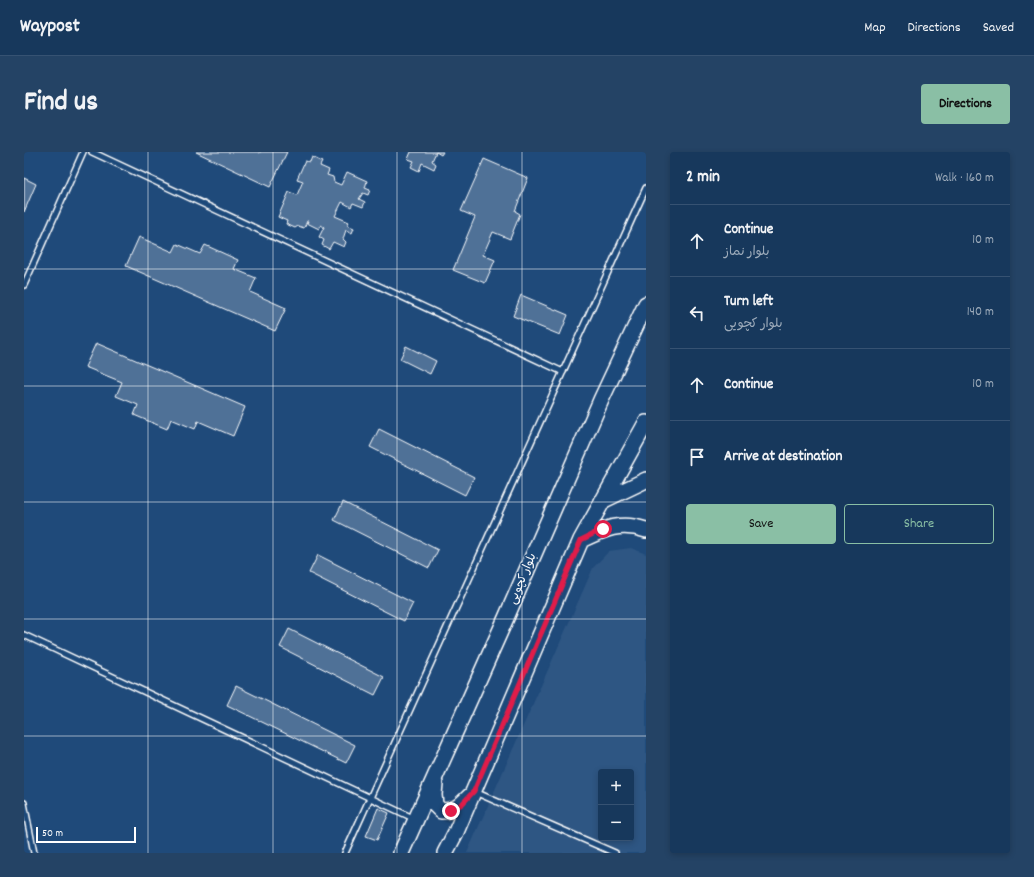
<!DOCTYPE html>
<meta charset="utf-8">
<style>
body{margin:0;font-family:Dekko,"Playpen Sans Arabic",sans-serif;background:#244365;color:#f1f3f6}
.controls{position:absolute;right:12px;bottom:12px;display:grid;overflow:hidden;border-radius:4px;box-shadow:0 2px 6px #0003}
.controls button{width:36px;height:36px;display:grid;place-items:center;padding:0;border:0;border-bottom:1px solid #365272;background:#17385c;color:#f1f3f6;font:20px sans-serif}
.scale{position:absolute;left:12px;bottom:10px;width:100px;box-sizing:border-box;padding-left:4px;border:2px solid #fff;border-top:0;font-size:11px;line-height:14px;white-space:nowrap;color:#fff;-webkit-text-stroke:3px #1f4a7a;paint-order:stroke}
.stop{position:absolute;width:12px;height:12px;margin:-9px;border:3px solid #e11d48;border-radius:50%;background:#fff}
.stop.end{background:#e11d48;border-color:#fff;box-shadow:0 1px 4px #0008}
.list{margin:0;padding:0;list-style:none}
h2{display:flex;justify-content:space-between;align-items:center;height:52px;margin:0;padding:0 16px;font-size:17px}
h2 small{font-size:13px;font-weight:400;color:#9eacbb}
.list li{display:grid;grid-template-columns:26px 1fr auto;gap:12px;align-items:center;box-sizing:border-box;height:72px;padding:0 16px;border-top:1px solid #365272}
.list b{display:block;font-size:15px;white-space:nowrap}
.list p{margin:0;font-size:13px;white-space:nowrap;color:#9eacbb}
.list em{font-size:13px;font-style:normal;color:#9eacbb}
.actions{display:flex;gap:8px;padding:12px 16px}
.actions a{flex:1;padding:9px 0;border:1px solid #8abfa5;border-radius:4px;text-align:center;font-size:14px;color:#8abfa5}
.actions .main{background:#8abfa5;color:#111}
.icon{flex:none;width:22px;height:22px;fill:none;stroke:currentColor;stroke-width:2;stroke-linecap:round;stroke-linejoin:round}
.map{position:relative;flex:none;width:622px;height:701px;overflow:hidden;border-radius:4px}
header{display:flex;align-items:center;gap:24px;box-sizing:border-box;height:56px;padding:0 20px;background:#17385c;border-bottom:1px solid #365272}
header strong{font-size:19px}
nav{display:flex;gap:22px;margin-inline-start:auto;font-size:14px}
.intro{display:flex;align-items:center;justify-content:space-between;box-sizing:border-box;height:96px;padding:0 24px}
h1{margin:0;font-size:28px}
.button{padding:10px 18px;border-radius:4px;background:#8abfa5;color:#111;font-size:14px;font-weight:700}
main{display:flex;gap:24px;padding:0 24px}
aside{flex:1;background:#17385c;border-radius:4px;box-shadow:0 2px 6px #0003}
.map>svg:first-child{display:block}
</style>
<header>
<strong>Waypost</strong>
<nav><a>Map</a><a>Directions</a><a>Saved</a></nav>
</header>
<div class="intro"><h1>Find us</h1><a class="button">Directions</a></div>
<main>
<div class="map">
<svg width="622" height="701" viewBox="0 0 622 701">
<rect width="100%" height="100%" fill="#1f4a7a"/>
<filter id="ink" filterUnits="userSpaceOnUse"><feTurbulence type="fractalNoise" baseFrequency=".025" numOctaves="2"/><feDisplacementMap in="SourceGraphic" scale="8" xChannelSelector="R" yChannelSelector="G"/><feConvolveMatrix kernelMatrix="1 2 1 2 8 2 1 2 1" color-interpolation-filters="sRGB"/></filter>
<g filter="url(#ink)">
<path fill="#2e5683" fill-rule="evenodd" d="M607 396 622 402V701H443L569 416 585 399ZM577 620H607V686H577Z"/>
<path fill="#507197" stroke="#fff" d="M172 0H234L236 1V0H263L246 35Z
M387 0H419L417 3 412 0 408 9 412 12 410 17 398 11 395 19 387 15 390 9 384 7Z
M288 5 298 10 296 14 305 18 303 23 309 25 310 30 317 33 323 20 343 29 341 36 346 38 344 43 339 41 335 47 341 50 339 55 329 51 327 55 318 50 311 64 325 70 323 73 330 76 328 81 322 78 319 87 322 90 320 95 309 90 305 97 298 93 300 88 295 85 300 75 297 73 295 77 283 71 284 69H283L280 76 274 74 271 76 262 72 263 69 254 65 265 40 273 43 279 29 273 27 281 9 286 10Z
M460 7 504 26 491 59 496 62 486 87 469 80 459 103 471 108 461 131 429 118 451 65 437 59Z
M0 26 12 32 0 60Z
M115 85 149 100 153 92 176 102 181 93 214 108 210 117 232 126 226 140 262 156 251 179 102 114Z
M497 143 544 163 536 183 489 164Z
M72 191 221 255 209 284 174 269 171 277 147 267 143 277 110 263 114 253 92 244 98 230 61 215Z
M382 194 412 209 406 222 376 207Z
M355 277 450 325 441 343 346 295Z
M319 350 414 398 405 416 310 368Z
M294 403 389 451 380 469 285 421Z
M265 477 360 525 351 543 256 495Z
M212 534 331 593 322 611 203 553Z
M354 656 365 661 353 688 342 684Z"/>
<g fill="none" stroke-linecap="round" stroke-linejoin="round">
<defs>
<path id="lane" d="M68 0 539 220
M0 133 59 0
M0 483 391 667
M451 640 591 701
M0 651 10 701
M321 701 622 36"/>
<path id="secondary" d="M578 349 622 328
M557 388C580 377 596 369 622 378
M411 631 410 643 411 653 417 659C433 659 436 653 447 643
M377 701 482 466 577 248 622 152
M421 701 432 680 557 388 622 271"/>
</defs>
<use href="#lane" stroke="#fff" stroke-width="8"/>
<use href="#secondary" stroke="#fff" stroke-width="18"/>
<use href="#lane" stroke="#1f4a7a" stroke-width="5"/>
<use href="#secondary" stroke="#1f4a7a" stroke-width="15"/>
</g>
</g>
<g fill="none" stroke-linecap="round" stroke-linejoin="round" filter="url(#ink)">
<path stroke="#e11d48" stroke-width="5" d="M427 659 438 652 450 639 557 388 579 377"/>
</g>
<path fill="none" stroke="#fff" stroke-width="1" stroke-opacity="0.55" d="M124 0V701M249 0V701M373 0V701M498 0V701M0 117H622M0 234H622M0 350H622M0 467H622M0 584H622"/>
<g text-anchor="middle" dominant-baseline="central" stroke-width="3" stroke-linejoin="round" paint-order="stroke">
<g font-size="12" fill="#fff" stroke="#1f4a7a">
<text transform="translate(499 427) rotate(-67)">بلوار کچویی</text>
</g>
</g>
</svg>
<div class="controls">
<button>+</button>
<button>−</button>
</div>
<div class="scale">50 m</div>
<div class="stop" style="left:579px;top:377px"></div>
<div class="stop end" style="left:427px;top:659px"></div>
</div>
<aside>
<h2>2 min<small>Walk · 160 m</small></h2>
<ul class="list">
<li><svg class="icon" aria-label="ahead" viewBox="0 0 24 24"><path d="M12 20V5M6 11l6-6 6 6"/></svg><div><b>Continue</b><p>بلوار نماز</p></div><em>10 m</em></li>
<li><svg class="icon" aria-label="left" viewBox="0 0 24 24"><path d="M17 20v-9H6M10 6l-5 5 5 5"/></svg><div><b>Turn left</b><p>بلوار کچویی</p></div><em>140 m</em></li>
<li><svg class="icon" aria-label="ahead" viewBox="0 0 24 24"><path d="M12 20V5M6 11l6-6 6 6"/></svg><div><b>Continue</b></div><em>10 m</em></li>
<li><svg class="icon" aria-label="arrive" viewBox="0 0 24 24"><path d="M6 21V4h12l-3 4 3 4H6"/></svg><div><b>Arrive at destination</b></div></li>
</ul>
<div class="actions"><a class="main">Save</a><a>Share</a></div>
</aside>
</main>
